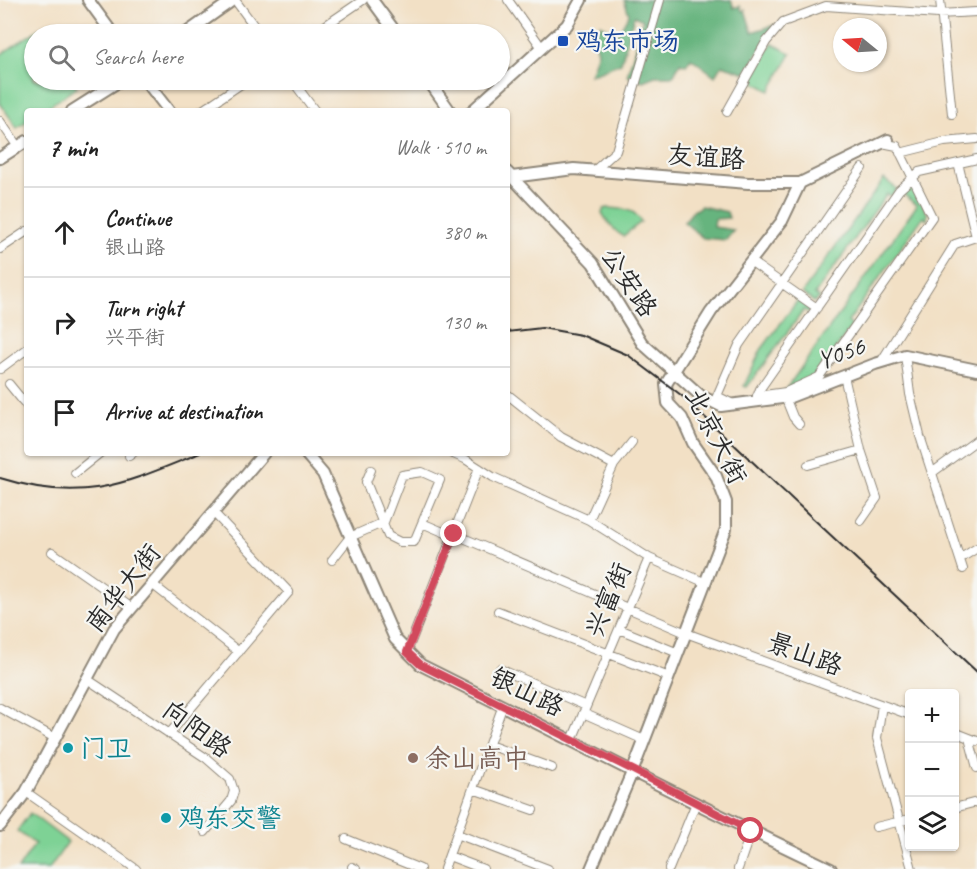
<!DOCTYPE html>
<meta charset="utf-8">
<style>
body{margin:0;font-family:Caveat,"LXGW WenKai TC",sans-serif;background:#f6f6f6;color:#222}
.controls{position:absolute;right:18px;bottom:18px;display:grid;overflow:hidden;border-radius:6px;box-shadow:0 2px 4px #0004}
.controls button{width:54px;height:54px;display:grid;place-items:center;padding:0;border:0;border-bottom:2px solid #e0e0e0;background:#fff;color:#222;font:30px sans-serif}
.compass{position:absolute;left:833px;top:18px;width:54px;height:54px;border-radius:50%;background:#fff;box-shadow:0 2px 4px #0004;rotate:288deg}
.stop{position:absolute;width:18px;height:18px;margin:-14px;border:4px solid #d1495b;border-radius:50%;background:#fff}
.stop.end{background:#d1495b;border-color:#fff;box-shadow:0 2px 6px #0008}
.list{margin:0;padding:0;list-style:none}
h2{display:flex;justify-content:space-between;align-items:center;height:78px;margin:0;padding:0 24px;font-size:26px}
h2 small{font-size:20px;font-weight:400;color:#767676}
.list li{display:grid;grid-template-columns:39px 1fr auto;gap:18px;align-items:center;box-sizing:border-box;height:90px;padding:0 24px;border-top:2px solid #e0e0e0}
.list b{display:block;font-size:22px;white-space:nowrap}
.list p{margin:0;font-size:20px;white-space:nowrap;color:#767676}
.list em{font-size:20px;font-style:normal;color:#767676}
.icon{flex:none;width:33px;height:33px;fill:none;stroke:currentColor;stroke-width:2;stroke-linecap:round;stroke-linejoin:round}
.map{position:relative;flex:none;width:977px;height:869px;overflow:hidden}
.search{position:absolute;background:#fff;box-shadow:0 2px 4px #0004;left:24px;top:24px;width:486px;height:66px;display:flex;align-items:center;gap:15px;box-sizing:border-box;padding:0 21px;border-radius:33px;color:#767676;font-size:22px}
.panel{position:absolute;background:#fff;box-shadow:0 2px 4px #0004;left:24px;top:108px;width:486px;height:348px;border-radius:6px}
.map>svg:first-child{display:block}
</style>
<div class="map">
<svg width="977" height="869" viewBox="0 0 977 869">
<rect width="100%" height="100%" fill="#f6f6f2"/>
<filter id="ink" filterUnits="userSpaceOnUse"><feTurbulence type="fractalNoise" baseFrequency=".0167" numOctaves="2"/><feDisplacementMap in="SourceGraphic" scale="12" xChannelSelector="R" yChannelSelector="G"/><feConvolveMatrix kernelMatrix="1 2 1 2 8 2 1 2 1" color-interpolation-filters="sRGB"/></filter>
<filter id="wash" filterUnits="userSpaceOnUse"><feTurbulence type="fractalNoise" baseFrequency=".008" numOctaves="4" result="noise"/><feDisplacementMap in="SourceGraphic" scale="24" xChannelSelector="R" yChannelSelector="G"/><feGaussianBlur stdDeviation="1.35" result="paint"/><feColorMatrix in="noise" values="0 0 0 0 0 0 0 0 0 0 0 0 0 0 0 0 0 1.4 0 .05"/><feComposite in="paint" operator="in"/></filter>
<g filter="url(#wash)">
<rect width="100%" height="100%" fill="#f2e0c5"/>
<path fill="#7ed295" stroke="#547e60" stroke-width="1.5" d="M39 29 42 34H34V80H72L77 87 42 111H27V121L17 128 0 103V55Z
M772 43 791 54 770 91 751 80Z
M884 179 897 189 891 196 887 194 815 294 820 298 814 302 802 293Z
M910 185H913L927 213V220L923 217 848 322 852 326 817 375 786 389 917 205 902 193Z
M608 208C622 209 635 208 641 222L623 236C614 231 607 222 602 213L604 209Z
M798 300 810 309V313L804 310 747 387 744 386 761 350Z
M30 813 68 842 49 869H18L35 844 17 831Z"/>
<path fill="#66b47e" stroke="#487054" stroke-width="1.5" d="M624 0H731L734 8 740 6 742 11 745 10 752 32 775 25 746 73 722 65 715 76 691 58 686 65 680 63 673 76H655L643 81 627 76 643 20 634 16 621 63 590 75 598 52 594 37 601 24 617 35 629 14Z
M701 206 727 212 729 218 715 219 714 227 734 230 726 240 703 238 684 222 693 211Z"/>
</g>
<g filter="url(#ink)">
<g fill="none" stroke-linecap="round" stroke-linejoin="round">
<defs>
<path id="street" d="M235 0 260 34
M508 0 542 48
M940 0 952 114
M313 34 363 0
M292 80 315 111
M201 111 247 80
M727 112 766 42 783 22 826 6 938 14 977 12
M0 121 18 147
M900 153 944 142 977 139
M594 171 616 151 660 0
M0 249 27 231
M750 261 817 308
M905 355 910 394 920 436 963 569
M881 362 955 244 976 237 958 163
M0 369 27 349
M844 376 861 450 877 498 861 521
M9 384 27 406
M507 394 561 437 614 465
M757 396 786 392 819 377 932 217 897 146 882 143
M785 397 793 417 799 424
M756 400 760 389 899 190 919 172 977 159
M733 404 717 396 739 345 862 168
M451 453 465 459 493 477 589 520
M129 456 133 453
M808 465 861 450
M933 472 977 440
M75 473 100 453
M422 523 448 534H454L686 633 910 715
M52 552 132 608
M649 558 706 583
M961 558 977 548
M332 560 350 537 382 523 384 522 402 475 422 472 440 480 414 542H400L388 536 366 482 371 470
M152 584 239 652
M498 611 669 677
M619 629 678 653
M407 652 479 468
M500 669 586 706
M87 679 206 758 230 779 234 791 231 801 205 832
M882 705 877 738 912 869
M0 708 55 738
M583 713 644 740
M954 732 977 741
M169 734 289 592 213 512
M969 738 977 768
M572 740 649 558 589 520 614 465 632 442
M489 745 552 768
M473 789 533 810
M26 792 136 869
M954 808 977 802
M876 827 910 819
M457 834 548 869
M346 839 420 869
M449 856 483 869
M352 867 356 869
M444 869 503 705
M669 869 696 803
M738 869 751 831"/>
<path id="secondary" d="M88 0 113 34
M372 0 397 34
M185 34 233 0
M145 80 169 111
M428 80 450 111
M72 111 121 80
M472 111 567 25 581 0
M0 158 27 141
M507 172 593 263 642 343 701 396 721 406 790 397 875 364 905 355 977 370
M512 177 574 169 748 183H800L888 140
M305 453 323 474 395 639 421 665C558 733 693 804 831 869
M0 826 26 792 114 629 264 453
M591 869 633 770 726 529V502L716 476 693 443 682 418 668 403 666 384 711 312 782 221 800 183"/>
</defs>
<use href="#street" stroke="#8e8678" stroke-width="10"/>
<use href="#secondary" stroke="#8e8678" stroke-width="14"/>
<use href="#street" stroke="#fff" stroke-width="8"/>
<use href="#secondary" stroke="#fff" stroke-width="10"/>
<path stroke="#2b2b2b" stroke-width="2" d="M507 332 542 328 581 335 628 355 681 395 977 672
M0 478C83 504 124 484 200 453"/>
</g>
</g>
<g fill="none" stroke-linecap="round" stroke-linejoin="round" filter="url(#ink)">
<path stroke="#d1495b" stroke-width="8" d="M454 534 407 652 421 665 633 770 751 831"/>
</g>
<rect fill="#1a4fb4" stroke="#f6f6f2" stroke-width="2" x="557" y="35" width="12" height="12" rx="3"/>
<g fill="#0f9aa8" stroke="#f6f6f2" stroke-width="2">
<circle cx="68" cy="748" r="6"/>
<circle cx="166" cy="818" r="6"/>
</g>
<circle fill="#8d6e63" stroke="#f6f6f2" stroke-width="2" cx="413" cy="758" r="6"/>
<g text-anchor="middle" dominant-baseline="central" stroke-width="4.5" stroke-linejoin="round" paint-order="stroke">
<g font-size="26" fill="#164399" stroke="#f6f6f2" text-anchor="start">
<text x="575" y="41">鸡东市场</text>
</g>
<g font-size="26" fill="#2b2b2b" stroke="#f6f6f2">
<text transform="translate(706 157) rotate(4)">友谊路</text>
<text transform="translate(629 282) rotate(56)">公安路</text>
<text transform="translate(841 353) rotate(-20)">Y056</text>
<text transform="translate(716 436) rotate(63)">北京大街</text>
<text transform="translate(123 588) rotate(-52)">南华大街</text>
<text transform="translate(608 600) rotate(-67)">兴富街</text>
<text transform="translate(805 654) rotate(20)">景山路</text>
<text transform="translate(527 692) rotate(26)">银山路</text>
<text transform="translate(197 729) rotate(36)">向阳路</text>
</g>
<g font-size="26" fill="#0d838f" stroke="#f6f6f2" text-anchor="start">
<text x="80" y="748">门卫</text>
<text x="178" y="818">鸡东交警</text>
</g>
<g font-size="26" fill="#785e54" stroke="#f6f6f2" text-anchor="start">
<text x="425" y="758">余山高中</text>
</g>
</g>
</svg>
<div class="controls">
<button>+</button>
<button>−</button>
<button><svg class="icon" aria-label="layers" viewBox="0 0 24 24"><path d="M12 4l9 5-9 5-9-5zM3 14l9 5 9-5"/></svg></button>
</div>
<svg class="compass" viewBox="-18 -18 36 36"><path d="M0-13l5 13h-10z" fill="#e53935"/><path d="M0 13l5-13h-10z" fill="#767676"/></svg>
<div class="stop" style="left:751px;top:831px"></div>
<div class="stop end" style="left:454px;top:534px"></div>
<div class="search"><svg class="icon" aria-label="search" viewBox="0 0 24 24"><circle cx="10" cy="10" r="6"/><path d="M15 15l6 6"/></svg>Search here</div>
<section class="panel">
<h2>7 min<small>Walk · 510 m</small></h2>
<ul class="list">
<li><svg class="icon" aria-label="ahead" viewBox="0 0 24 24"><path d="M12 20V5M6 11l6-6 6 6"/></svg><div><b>Continue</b><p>银山路</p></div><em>380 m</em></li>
<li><svg class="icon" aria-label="right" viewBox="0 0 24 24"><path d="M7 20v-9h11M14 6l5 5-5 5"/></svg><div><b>Turn right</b><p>兴平街</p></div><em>130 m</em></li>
<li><svg class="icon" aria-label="arrive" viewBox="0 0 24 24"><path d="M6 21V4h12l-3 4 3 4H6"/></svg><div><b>Arrive at destination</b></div></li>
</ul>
</section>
</div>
